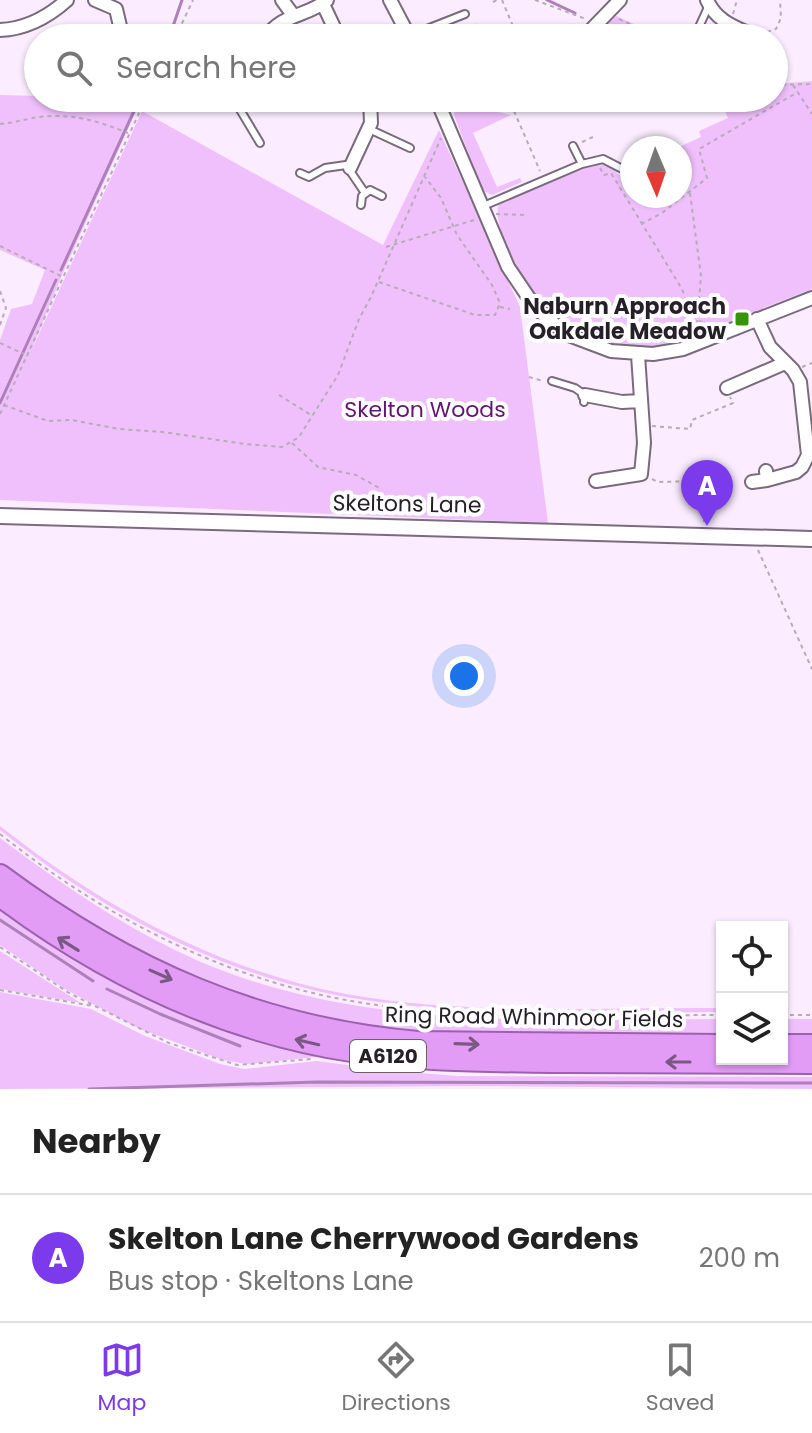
<!DOCTYPE html>
<meta charset="utf-8">
<style>
body{margin:0;font-family:Poppins,sans-serif;background:#f6f6f6;color:#222}
.controls{position:absolute;right:24px;bottom:24px;display:grid;overflow:hidden;border-radius:0px;box-shadow:0 2px 6px #0004}
.controls button{width:72px;height:72px;display:grid;place-items:center;padding:0;border:0;border-bottom:2px solid #e0e0e0;background:#fff;color:#222;font:40px sans-serif}
.compass{position:absolute;left:620px;top:136px;width:72px;height:72px;border-radius:50%;background:#fff;box-shadow:0 2px 6px #0004;rotate:178deg}
.you{position:absolute;left:464px;top:676px;width:28px;height:28px;margin:-20px;border:6px solid #fff;border-radius:50%;background:#1a73e8;box-shadow:0 0 0 12px #1a73e833}
.badge{display:grid;place-items:center;width:52px;height:52px;border-radius:50%;background:#7c3aed;color:#fff;font-size:26px;font-weight:700}
.pin{position:absolute;translate:-50% -66px;filter:drop-shadow(0 2px 4px #0008)}
.pin::after{content:'';position:absolute;top:42px;width:28px;height:24px;background:inherit;clip-path:polygon(0 0,100% 0,50% 100%)}
.list{margin:0;padding:0;list-style:none}
h2{display:flex;justify-content:space-between;align-items:center;height:104px;margin:0;padding:0 32px;font-size:34px}
h2 small{font-size:26px;font-weight:400;color:#767676}
.list li{display:grid;grid-template-columns:52px 1fr auto;gap:24px;align-items:center;box-sizing:border-box;height:128px;padding:0 32px;border-top:2px solid #e0e0e0}
.list b{display:block;font-size:30px;white-space:nowrap}
.list p{margin:0;font-size:26px;white-space:nowrap;color:#767676}
.list em{font-size:26px;font-style:normal;color:#767676}
.icon{flex:none;width:44px;height:44px;fill:none;stroke:currentColor;stroke-width:2;stroke-linecap:round;stroke-linejoin:round}
.map{position:relative;flex:none;width:812px;height:1089px;overflow:hidden}
.search{position:absolute;background:#fff;box-shadow:0 2px 6px #0004;left:24px;right:24px;top:24px;height:88px;display:flex;align-items:center;gap:20px;box-sizing:border-box;padding:0 28px;border-radius:44px;color:#767676;font-size:30px}
.sheet{height:232px;background:#fff}
nav{display:flex;justify-content:space-around;align-items:center;box-sizing:border-box;height:112px;border-top:2px solid #e0e0e0;background:#fff;font-size:22px;color:#767676}
nav a{display:grid;justify-items:center;gap:4px}
nav .on{color:#7c3aed}
.map>svg:first-child{display:block}
</style>
<div class="map">
<svg width="812" height="1089" viewBox="0 0 812 1089">
<rect width="100%" height="100%" fill="#fbedff"/>
<path fill="#efc0fc" d="M616 16 666 38H592Z
M812 81V289C783 300 755 312 726 323 706 331 685 341 663 345 604 355 548 323 520 272 512 257 492 220 499 204L598 162 609 165 619 175 632 169V196H680V148H677L701 137 699 131 728 118 719 98H774V84Z
M0 95 38 96V98H142L62 275 31 351 142 111 383 245 439 130 520 307 548 523 0 500V340L11 309 32 304 45 270 0 250Z
M462 104 511 115 473 133 497 187 520 178 522 182 492 195 482 190 454 115 455 107Z
M0 826C101 906 218 970 346 994 468 1016 599 1007 722 1008V1012C600 1012 473 1018 352 998 222 976 103 912 0 830Z
M0 838C57 881 115 921 179 952 346 1032 541 1020 722 1019V1039L442 1038 321 1022 169 972 0 867Z
M0 903 326 1056 246 1064 223 1060 140 1029 63 988 0 945Z
M0 951 81 1003 0 989Z
M0 992 91 1009 145 1036 220 1064 244 1069 317 1061 393 1071 458 1076 812 1077V1089L476 1086 0 1089Z
M782 1019H812V1040H782Z"/>
<g fill="none" stroke-linecap="round" stroke-linejoin="round">
<path stroke="#ad80b9" stroke-width="3" d="M547 0 575 13
M169 38 182 0
M61 270 140 98
M0 403 56 280
M0 920 93 981
M107 989 160 1014 240 1046
M89 1089 317 1082 812 1083"/>
<defs>
<path id="service" d="M409 36 465 14
M694 38 709 5
M233 98 260 143
M480 98 524 106 538 98
M369 129 410 148
M582 164 603 159 632 174
M300 173 309 177 325 168 346 165 365 193
M361 205 362 196 370 190 382 196
M481 207 582 164 573 146
M552 381 575 388 585 395 584 402"/>
<path id="minor" d="M95 0 116 9 120 26
M282 0 293 15
M390 0 410 38
M707 0C717 23 738 28 759 38
M323 4 339 38
M0 30C26 29 48 17 67 0
M266 38C280 14 309 16 327 0
M576 38 589 32 620 0
M436 98 508 267 535 307 566 334 611 351 653 354 683 349 812 298
M350 168 371 123 370 98
M757 319 770 347 793 370 800 382 808 455 802 467 796 472 767 480
M727 388 785 363
M585 395 622 402 640 401
M596 481 641 474 644 443 638 355
M752 482 767 480 766 471"/>
<path id="tertiary" d="M0 516 812 539"/>
<path id="trunk" d="M0 875C128 970 258 1028 418 1042L722 1045
M0 896C104 974 222 1031 351 1051 422 1062 493 1061 563 1062 646 1062 729 1063 812 1063
M782 1045H812"/>
</defs>
<use href="#service" stroke="#796a7e" stroke-width="10"/>
<use href="#minor" stroke="#796a7e" stroke-width="16"/>
<use href="#tertiary" stroke="#796a7e" stroke-width="18"/>
<use href="#trunk" stroke="#9b61ac" stroke-width="24"/>
<path stroke="#b7abba" stroke-width="2" stroke-dasharray="4 4" stroke-linecap="butt" d="M502 0 518 38
M535 0 586 19
M493 2 497 0
M733 14 737 0
M619 19 662 38
M476 24 482 38
M767 32 776 29 781 18 780 0
M175 38 193 0
M459 38 470 26
M774 85 812 84
M793 85 812 114
M514 111 540 171
M0 124C13 123 26 119 39 117 72 113 98 121 128 133
M582 142 593 137
M600 168 604 175 611 173 682 289 698 332
M690 193 701 276 697 324
M496 214 526 215
M641 224 662 213 707 178 699 149 798 92
M0 246 63 277
M386 247 474 220
M379 282 475 315H495L500 303 492 285 457 235 441 198 425 177
M0 291 6 308 0 325
M500 307 510 309
M699 321 711 326
M0 343 24 354
M802 367 812 363
M529 377 543 381
M279 395 311 415
M4 405 48 421 72 420 119 429 163 432 245 444 282 447 299 437 338 375 359 319 371 297 441 138
M0 414 146 98
M652 426 690 429 692 420 733 403 730 397
M292 443 318 467 356 475 381 489
M652 479 658 482 700 481 704 522
M758 550 812 669
M0 834C108 920 233 984 370 1004 486 1022 606 1015 722 1015
M0 947 69 993 169 1043 237 1065 312 1059
M0 990 93 1006
M782 1015H812"/>
<use href="#service" stroke="#fff" stroke-width="6"/>
<use href="#minor" stroke="#fff" stroke-width="12"/>
<use href="#tertiary" stroke="#fff" stroke-width="14"/>
<use href="#trunk" stroke="#e29cf6" stroke-width="20"/>
</g>
<defs><path id="oneway-shaft" d="M-6 0H5M1.5-3L5.5 0L1.5 3" fill="none" stroke-width="1.6" stroke-linecap="round" stroke-linejoin="round" transform="scale(2)"/></defs>
<g stroke="#7a5784">
<use href="#oneway-shaft" transform="translate(68 944) rotate(-148)"/>
<use href="#oneway-shaft" transform="translate(161 975) rotate(24)"/>
<use href="#oneway-shaft" transform="translate(307 1042) rotate(-167)"/>
<use href="#oneway-shaft" transform="translate(467 1044) rotate(2)"/>
<use href="#oneway-shaft" transform="translate(678 1062) rotate(-180)"/>
</g>
<rect fill="#399308" stroke="#fff" stroke-width="3" x="734" y="311" width="16" height="16" rx="4"/>
<g text-anchor="middle" dominant-baseline="central" stroke-width="8" stroke-linejoin="round" paint-order="stroke">
<rect fill="#fff" stroke="#666268" stroke-width="2" x="350" y="1040" width="76" height="32" rx="6"/>
<g font-size="20" font-weight="bold" fill="#251f27">
<text x="388" y="1056">A6120</text>
</g>
<g font-size="22" font-weight="bold" fill="#251f27" stroke="#fff" text-anchor="end">
<text x="726" y="306">Naburn Approach<tspan x="726" dy="25">Oakdale Meadow</tspan></text>
</g>
<g font-size="22" fill="#601672" stroke="#fff">
<text x="425" y="409">Skelton Woods</text>
</g>
<g font-size="22" fill="#251f27" stroke="#fff">
<text transform="translate(407 504) rotate(1)">Skeltons Lane</text>
<text transform="translate(534 1017) rotate(1)">Ring Road Whinmoor Fields</text>
</g>
</g>
</svg>
<div class="controls">
<button><svg class="icon" aria-label="locate" viewBox="0 0 24 24"><circle cx="12" cy="12" r="6"/><path d="M12 2v4M12 18v4M2 12h4M18 12h4"/></svg></button>
<button><svg class="icon" aria-label="layers" viewBox="0 0 24 24"><path d="M12 4l9 5-9 5-9-5zM3 14l9 5 9-5"/></svg></button>
</div>
<svg class="compass" viewBox="-18 -18 36 36"><path d="M0-13l5 13h-10z" fill="#e53935"/><path d="M0 13l5-13h-10z" fill="#767676"/></svg>
<div class="you"></div>
<div class="pin badge" style="left:707px;top:526px">A</div>
<div class="search"><svg class="icon" aria-label="search" viewBox="0 0 24 24"><circle cx="10" cy="10" r="6"/><path d="M15 15l6 6"/></svg>Search here</div>
</div>
<section class="sheet">
<h2>Nearby<small></small></h2>
<ul class="list">
<li><span class="badge">A</span><div><b>Skelton Lane Cherrywood Gardens</b><p>Bus stop · Skeltons Lane</p></div><em>200 m</em></li>
</ul>
</section>
<nav>
<a class="on"><svg class="icon" aria-label="map" viewBox="0 0 24 24"><path d="M3 6l6-2 6 2 6-2v14l-6 2-6-2-6 2zM9 4v14M15 6v14"/></svg>Map</a>
<a><svg class="icon" aria-label="directions" viewBox="0 0 24 24"><path d="M12 3l9 9-9 9-9-9zM9 14v-3h6M13 9l2 2-2 2"/></svg>Directions</a>
<a><svg class="icon" aria-label="saved" viewBox="0 0 24 24"><path d="M7 4h10v16l-5-4-5 4z"/></svg>Saved</a>
</nav>
